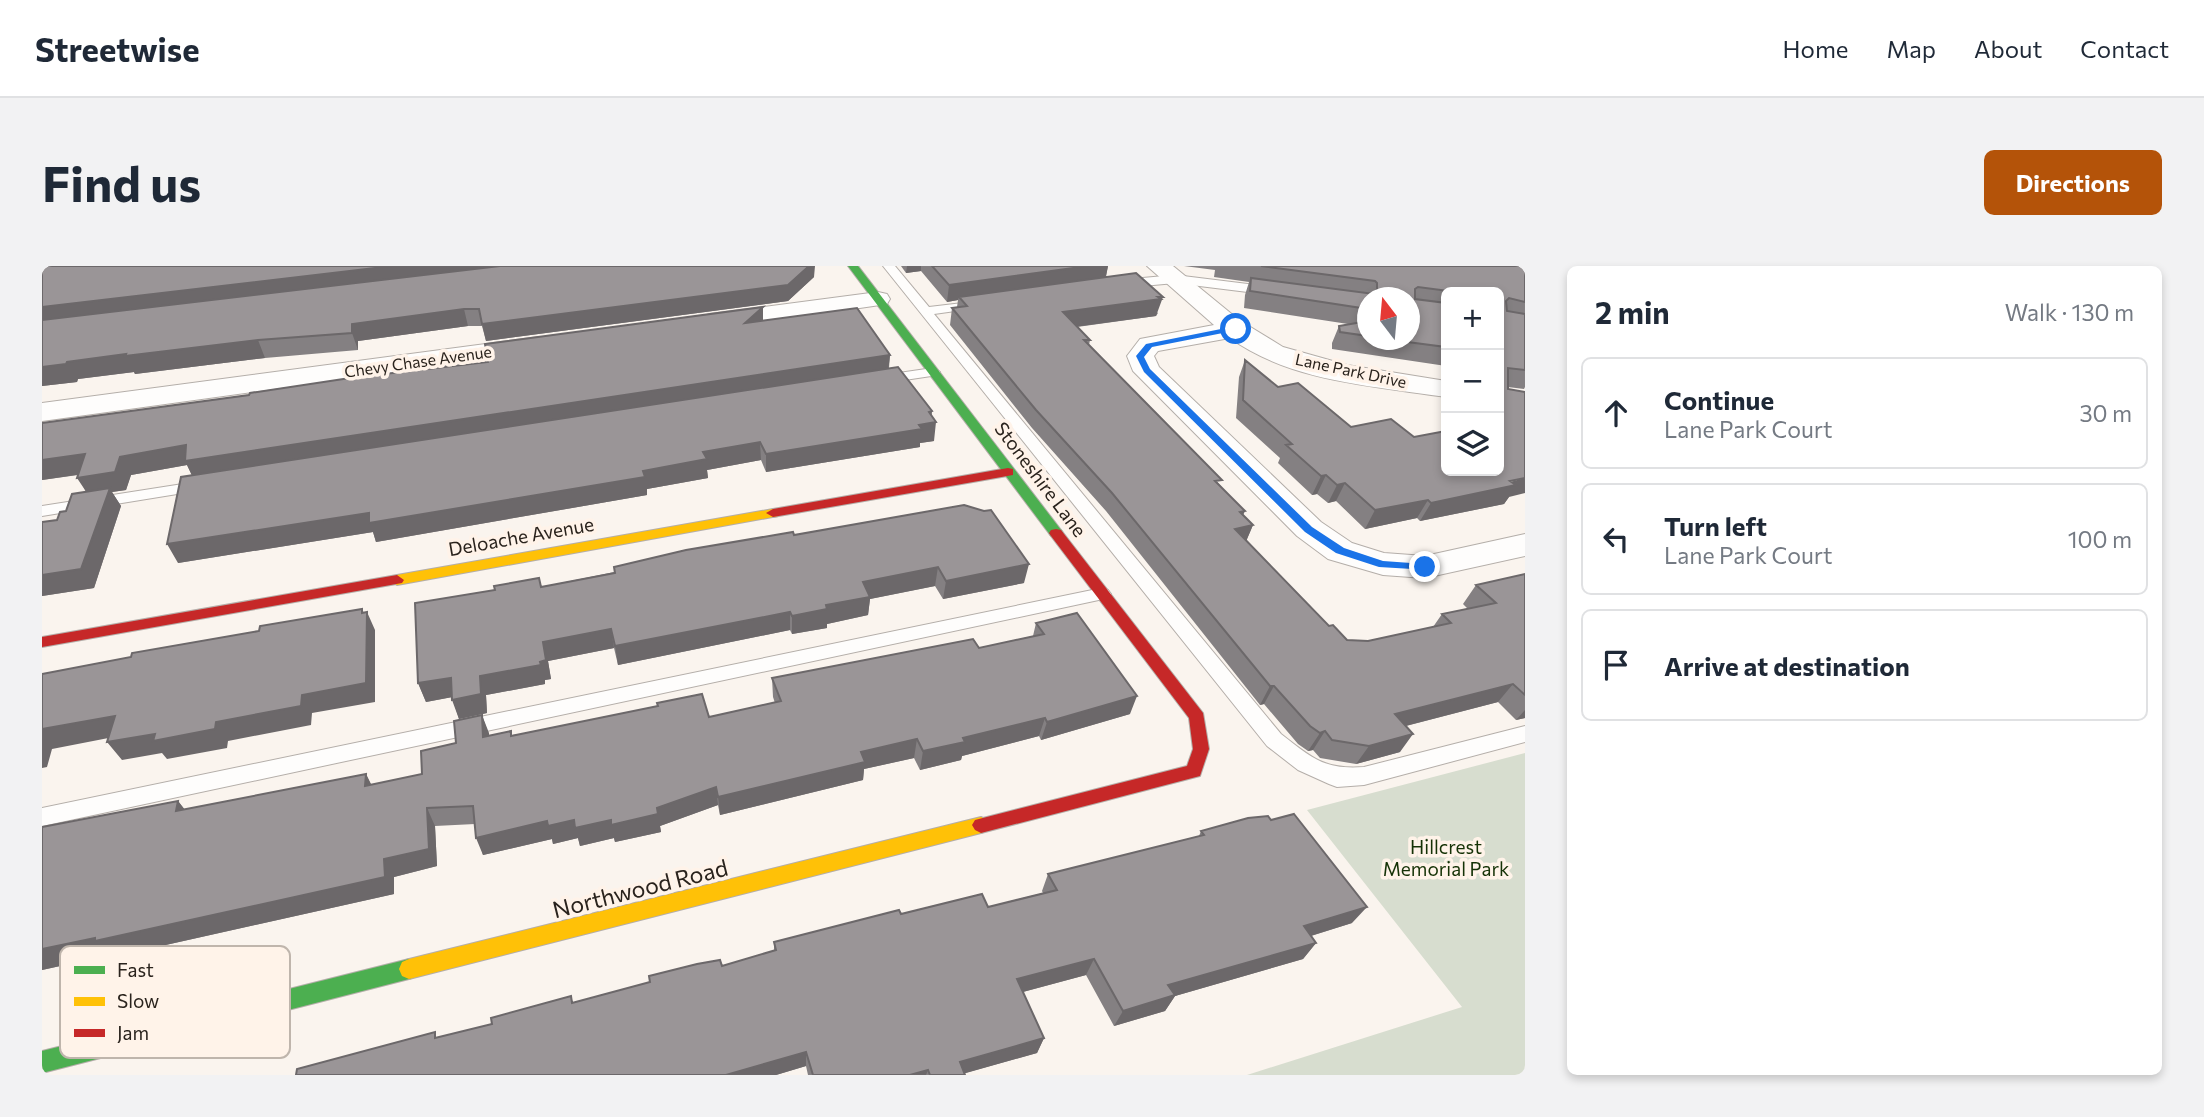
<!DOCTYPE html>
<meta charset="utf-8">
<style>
body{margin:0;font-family:Commissioner,sans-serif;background:#f2f2f3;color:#1f2937}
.controls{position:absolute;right:21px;top:21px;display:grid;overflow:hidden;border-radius:10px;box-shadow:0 4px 10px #0003}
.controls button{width:63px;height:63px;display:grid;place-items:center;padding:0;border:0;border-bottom:2px solid #e0e1e3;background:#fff;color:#1f2937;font:35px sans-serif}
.compass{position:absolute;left:1315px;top:21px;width:63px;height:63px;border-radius:50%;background:#fff;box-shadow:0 4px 10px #0003;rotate:344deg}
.stop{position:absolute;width:21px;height:21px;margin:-16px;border:5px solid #1a73e8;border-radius:50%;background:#fff}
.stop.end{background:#1a73e8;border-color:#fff;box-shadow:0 2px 7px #0008}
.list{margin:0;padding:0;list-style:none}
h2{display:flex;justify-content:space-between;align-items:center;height:91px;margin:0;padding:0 28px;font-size:30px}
h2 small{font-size:23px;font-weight:400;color:#747a83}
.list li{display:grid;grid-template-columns:46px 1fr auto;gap:21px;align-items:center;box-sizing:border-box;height:112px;margin:0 14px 14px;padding:0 14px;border:2px solid #e0e1e3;border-radius:10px}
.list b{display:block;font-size:26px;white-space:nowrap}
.list p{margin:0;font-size:23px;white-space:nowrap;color:#747a83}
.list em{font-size:23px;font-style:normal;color:#747a83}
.icon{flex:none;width:38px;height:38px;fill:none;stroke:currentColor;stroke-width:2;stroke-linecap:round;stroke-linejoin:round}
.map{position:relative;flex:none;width:1483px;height:809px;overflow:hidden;border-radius:10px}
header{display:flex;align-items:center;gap:42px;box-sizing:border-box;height:98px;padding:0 35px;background:#fff;border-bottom:2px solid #e0e1e3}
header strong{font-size:33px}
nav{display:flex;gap:38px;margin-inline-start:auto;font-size:24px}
.intro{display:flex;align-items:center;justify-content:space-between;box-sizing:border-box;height:168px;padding:0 42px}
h1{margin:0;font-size:49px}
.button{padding:18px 32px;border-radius:10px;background:#b45309;color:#fff;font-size:24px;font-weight:700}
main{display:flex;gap:42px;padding:0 42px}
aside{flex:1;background:#fff;border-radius:10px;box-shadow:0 4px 10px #0003}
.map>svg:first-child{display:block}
</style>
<header>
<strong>Streetwise</strong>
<nav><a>Home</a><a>Map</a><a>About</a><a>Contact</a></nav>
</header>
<div class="intro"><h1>Find us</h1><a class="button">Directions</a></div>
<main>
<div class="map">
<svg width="1483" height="809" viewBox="0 0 1483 809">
<rect width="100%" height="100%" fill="#faf4ee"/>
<path fill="#d7ddcf" d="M1483 487V809H1205L1420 741 1265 544Z"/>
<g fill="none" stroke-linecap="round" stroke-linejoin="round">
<defs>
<path id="lane" d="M841 0H853L887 41 946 34V40L942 41 892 48 1239 468C1270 492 1282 504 1322 501L1483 460V476L1322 519 1295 521 1287 518 1256 504 1225 480Z
M1133 9 1230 21 1236 25 1230 29 1133 17 1079 22 1073 18 1079 14Z
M891 102 898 106 896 109 836 118 829 114 836 110Z
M160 215 166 217 168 220 166 223 0 250V240Z
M1060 322 1066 324 1069 328 1066 332 0 560V542Z"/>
<path id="street" d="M1105 0H1131L1197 54 1241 81 1305 99 1404 115V131C1332 120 1249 116 1188 72L1116 85 1112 90 1117 101 1279 256 1310 277 1342 287 1383 290 1483 268V290L1383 312 1341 309 1286 293 1255 270 1091 105 1085 90 1098 73 1172 59Z
M836 26 845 28 848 33 845 38 668 64 659 61 655 56 659 51 668 48Z
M497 71 506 73 510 79 506 85 0 155V137Z"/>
<path id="fast" d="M806 0H816L1019 264 1021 267 1019 270H1009Z
M367 693 374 696 377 703 374 710 367 713 0 807V785Z"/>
<path id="slow" d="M731 243 736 244V250L355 319 348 314 355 309Z
M939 551 945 554 948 559 945 564 939 567 367 713 360 710 357 703 360 696 367 693Z"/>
<path id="jam" d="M966 202 971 203V209L731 251 724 247 731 243Z
M1014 263 1019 264 1161 447 1167 483 1158 510 939 567 933 564 930 559 933 554 1145 500 1151 483 1147 452 1009 270 1007 267 1009 264Z
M355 309 362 314 360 317 0 381V371Z"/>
</defs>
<use href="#lane" stroke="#b4aea9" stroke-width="2"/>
<use href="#street" stroke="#b4aea9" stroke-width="2"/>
<use href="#fast" stroke="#b4aea9" stroke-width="2"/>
<use href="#slow" stroke="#b4aea9" stroke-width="2"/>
<use href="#jam" stroke="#b4aea9" stroke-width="2"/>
<use href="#lane" fill="#fefdfc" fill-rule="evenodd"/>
<use href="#street" fill="#fefdfc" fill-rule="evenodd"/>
<use href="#fast" fill="#4caf50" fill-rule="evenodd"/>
<use href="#slow" fill="#ffc107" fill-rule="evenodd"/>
<use href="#jam" fill="#c62828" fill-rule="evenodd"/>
</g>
<path fill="#848082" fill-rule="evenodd" d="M0 0 772 11 746 35 444 75 440 60H426L316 75V84L223 92 93 108 92 106 36 113 35 116 0 120Z
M859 0H1066L1064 11 1116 47 1114 50 1035 61 1048 74 1047 79 1178 219 1201 249 1211 259 1204 275 1287 360 1305 374 1326 375 1391 361 1400 348 1426 343 1421 338 1434 319 1483 308V452L1474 454 1456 436 1364 460 1358 486 1314 498 1278 492 1271 484 1266 485 1256 478 1222 438 1218 439 1064 245 990 162 908 59 910 42 915 41 916 34 905 36 879 5 864 7Z
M1142 0H1483V121L1482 123 1466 121 1467 231 1462 238 1378 255 1375 252 1323 263 1294 235 1286 237 1275 228 1270 229 1236 197 1238 192 1194 152 1197 111 1203 94 1236 121 1309 161 1372 171 1457 205V26H1404V100L1290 83V77L1297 60 1306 58 1202 42 1203 29 1207 16 1172 11 1173 4ZM1326 32H1368V74H1326Z
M721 41V55L848 89 847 102 890 150 892 175 878 177V181L724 206 719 194 665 204 666 212 605 223V229L334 276 331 266 136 297 150 209 145 199 89 209 84 224 70 226 79 240 52 322 0 330V256L15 254 44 226 36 209 0 214V157L446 96Z
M752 269 982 317 901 333 893 320 828 333 826 349 785 358V362L750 368 748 364 576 399 572 382 506 395 509 413 503 414V418L444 429 445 447 417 453 410 431 384 436 376 417 497 312 499 321Z
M994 357 1088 448 999 474 997 470 920 490 919 494 878 504 872 492 822 503 821 514 678 549 676 539 618 560 619 566 573 576 572 572 538 580 536 572 511 578 510 573 441 589 433 558 393 560 395 600 352 611V628L70 691 68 689 0 704V561L136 535 143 544 324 508 329 519 380 508 414 477 440 449 447 470 469 465 470 469 667 451 733 437 731 431 730 412 937 382 991 370Z
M1159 565 1310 657 1269 670 1274 677 1261 693 1133 730 1123 745 1072 760 1044 709 981 726 1002 772 995 787 923 807V809H766L764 800 734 809H254L450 758 529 730 531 737 680 700 732 685V676L859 648 946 641 1001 627 1000 625 1006 608 1157 570Z"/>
<path fill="#6c686a" d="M350 0H492L0 59V41Z
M767 0H773L772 11 746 35 444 75 440 58Z
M865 0H879V5L864 7Z
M1046 0H1066L1063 14 917 31 916 34 905 36 907 19Z
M1121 31 1114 50 1017 63 1021 46Z
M721 41V58L703 57Z
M422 43 426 60 316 75V84L310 67V58Z
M216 74 223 92 93 108 92 106 36 113 35 116 0 120V101L25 96 84 88Z
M848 89 846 106 152 214 145 199 89 209 84 224 70 226 79 240 52 322 0 330V309L47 230 35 212 78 191 144 179Z
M890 145 889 157 894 156 892 175 878 177V181L724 206V188L877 159 887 146Z
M718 176 719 194 665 204 666 212 605 223V229L334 276 331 266 136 297 125 278 601 205 661 186Z
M43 188 54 206 0 214V194Z
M1284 209 1275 228 1270 229 1279 210Z
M1483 212V227L1467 231 1462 238 1378 255 1389 237Z
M1303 217 1294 235 1286 237 1295 219Z
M1386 234 1375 252 1323 263 1333 244Z
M1203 245 1195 262 1211 259 1203 278 1185 281 1198 246Z
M987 298 982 317 901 333 904 315Z
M896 301 893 320 828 333 826 349 785 358V362L750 368V350L821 316Z
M320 343 325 353V346L333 364V436L270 447 269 459 186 475 185 482 125 493 120 487 80 494 65 476 174 456 260 429 320 347Z
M748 346V364L576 399 573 380Z
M569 363 572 382 506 395 509 413 503 414V418L444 429 445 447 417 453 410 434 438 410 498 396 501 376Z
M409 412 416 430 384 436 376 417Z
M1471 418 1456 436 1340 466 1353 448Z
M1228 420H1232L1222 438 1218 439Z
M1095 430 1088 448 999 474 1005 456Z
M1483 444V452L1474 454Z
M440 449 447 467 448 490 441 471Z
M73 450 87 468 10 483 5 501 0 502V463Z
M1003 452 997 470 920 490 919 494 878 504 881 485 921 472Z
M1283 465 1271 484 1266 485 1278 467Z
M1371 468 1358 486 1314 498 1327 480Z
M875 473 872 492 822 503 821 514 678 549 676 531 819 486Z
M324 508 333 526 323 520Z
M674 521 676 539 618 560 619 566 573 576 572 572 538 580 536 572 511 578 510 573 441 589 434 572 505 555 532 554 615 542Z
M136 535 150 553 134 545Z
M385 542 393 560 395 600 352 611V628L70 691 68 689 0 704V683L342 593Z
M1325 641 1310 657 1249 676 1262 660Z
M1274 677 1261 693 1133 730 1123 745 1072 760 1081 745 1126 719Z
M1052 693 1044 709 969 729 975 713Z
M1002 772 995 787 917 809 918 796Z
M764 786V800L734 809H684Z
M886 804 884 809H868Z"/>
<path fill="#9a9597" stroke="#6c686a" stroke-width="2" d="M0 0H350L0 41Z
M458 0H767L746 19 440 58 437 43H422L310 58V67L216 74 83 90 84 88 25 96 24 98 0 101V54Z
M890 0H1046L907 19Z
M1219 0H1483V36L1467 32 1464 35 1465 45 1483 48V104L1466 102V123L1483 126V212L1468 215 1474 219 1389 237 1386 234 1333 244 1303 217 1295 219 1284 209 1279 210 1244 179 1250 178 1201 134 1203 94 1236 121 1256 117 1309 161 1349 153 1372 171 1404 165V205H1457V26H1414L1376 21 1373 23V33L1404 37V81L1350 74H1368V32H1326V43L1208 25 1209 12 1332 28 1335 25V17L1333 15Z
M1094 7 1121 31H1116L1119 33 1021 46 1048 74H1042L1180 214 1173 215 1203 245 1198 246 1211 259 1193 263 1287 360 1291 359 1305 374 1326 375 1409 357 1400 348 1454 337 1434 319 1483 308V429L1471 418 1353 448 1371 468 1327 480 1290 474 1283 465 1278 467 1268 460 1232 420H1228L1070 227 994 144 910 42 925 40 917 31Z
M721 41 703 57 815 42 848 89 143 195 144 179 78 191 73 206 35 212 43 188 0 194V157L207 129 208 127 308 112 446 96 443 78Z
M1326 55V70L1298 66 1297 60Z
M856 101 890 145 887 146 894 156 877 159 880 163 724 188 718 176 661 186 665 193 601 205 603 211 327 257V247L125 278 139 211Z
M68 222 39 303 0 309V256L15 254 18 246 24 245 30 228Z
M922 239 942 245 949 244 987 298 904 315 896 301 821 316 828 331 784 339 785 343 750 350 748 346 573 380 569 363 501 376 504 394 498 396 499 399 438 410 439 428 410 434 409 412 376 417 373 337 453 324 452 320 497 312 499 321 573 307 572 301 644 284 751 266 752 269Z
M320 343V347L325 346 324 417 260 429 259 440 174 456 173 463 111 475 113 468 65 476 73 450 0 463V408L89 391 90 387 217 365 218 360Z
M1035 347 1095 430 1005 456 1003 452 921 472 923 476 881 485 875 473 819 486 823 496 676 531 674 521 615 542 616 548 569 559V554L533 562 532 554 506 560 505 555 434 572 431 540 385 542 387 583 342 593 343 611 53 675V672L0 683V561L136 535 134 545 324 508 323 520 380 508 379 485 414 477 412 455 440 449 441 471 469 465V470L616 440 615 437 660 428 667 451 739 435 730 412 931 373 937 382 1002 368 994 357Z
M1252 548 1325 641 1262 660 1274 677 1126 719 1133 729 1081 745 1052 693 975 713 1002 772 918 796 923 809H888L886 804 868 809H771L764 786 684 809H254L255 803 393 766V772L450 758 449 752 529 730 530 737 608 716 607 710 655 698 678 694 680 700 734 684 732 676 857 644 859 648 940 628 946 641 1015 624 1006 608 1162 569 1159 565 1206 552 1226 550 1229 554Z"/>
<path fill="#1a73e8" d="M1194 60 1196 64 1110 81 1102 91 1108 103 1270 261 1302 282 1341 295 1383 298 1388 301 1387 304 1337 301 1294 287 1263 266 1102 106 1094 90 1104 78Z"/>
<g text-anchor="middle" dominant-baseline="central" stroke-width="7" stroke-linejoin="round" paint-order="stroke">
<g font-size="16" fill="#2a231d" stroke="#fff3e9">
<text transform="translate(376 95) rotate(-8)">Chevy Chase Avenue</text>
<text transform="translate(1309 104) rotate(12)">Lane Park Drive</text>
</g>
<g font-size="19" fill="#2a231d" stroke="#fff3e9">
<text transform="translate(999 213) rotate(53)">Stoneshire Lane</text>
<text transform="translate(479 270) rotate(-10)">Deloache Avenue</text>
</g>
<g font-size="19" fill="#153206" stroke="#fff3e9">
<text x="1404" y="580">Hillcrest<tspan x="1404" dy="22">Memorial Park</tspan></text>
</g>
<g font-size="23" fill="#2a231d" stroke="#fff3e9">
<text transform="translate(598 622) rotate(-14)">Northwood Road</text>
</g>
</g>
<rect x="18" y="680" width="230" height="112" rx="10" fill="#fff3e9" stroke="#bfb5ac" stroke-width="2"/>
<rect x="32" y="700" width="31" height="8" fill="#4caf50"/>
<rect x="32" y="731" width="31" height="9" fill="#ffc107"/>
<rect x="32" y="763" width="31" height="8" fill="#c62828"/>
<g font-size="19" fill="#2a231d">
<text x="75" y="711">Fast</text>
<text x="75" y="742">Slow</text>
<text x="75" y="774">Jam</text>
</g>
</svg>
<div class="controls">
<button>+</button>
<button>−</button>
<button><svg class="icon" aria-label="layers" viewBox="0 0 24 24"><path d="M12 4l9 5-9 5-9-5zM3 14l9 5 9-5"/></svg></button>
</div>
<svg class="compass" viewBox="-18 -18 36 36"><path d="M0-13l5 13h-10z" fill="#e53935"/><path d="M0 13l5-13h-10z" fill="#747a83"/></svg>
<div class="stop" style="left:1194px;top:63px"></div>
<div class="stop end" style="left:1383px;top:301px"></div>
</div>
<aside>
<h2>2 min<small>Walk · 130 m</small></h2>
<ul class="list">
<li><svg class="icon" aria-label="ahead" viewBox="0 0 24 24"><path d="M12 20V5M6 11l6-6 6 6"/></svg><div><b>Continue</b><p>Lane Park Court</p></div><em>30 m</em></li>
<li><svg class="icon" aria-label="left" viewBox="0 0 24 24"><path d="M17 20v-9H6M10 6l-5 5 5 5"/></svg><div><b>Turn left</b><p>Lane Park Court</p></div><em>100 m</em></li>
<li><svg class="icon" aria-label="arrive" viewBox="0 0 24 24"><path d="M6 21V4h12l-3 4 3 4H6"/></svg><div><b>Arrive at destination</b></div></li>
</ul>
</aside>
</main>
